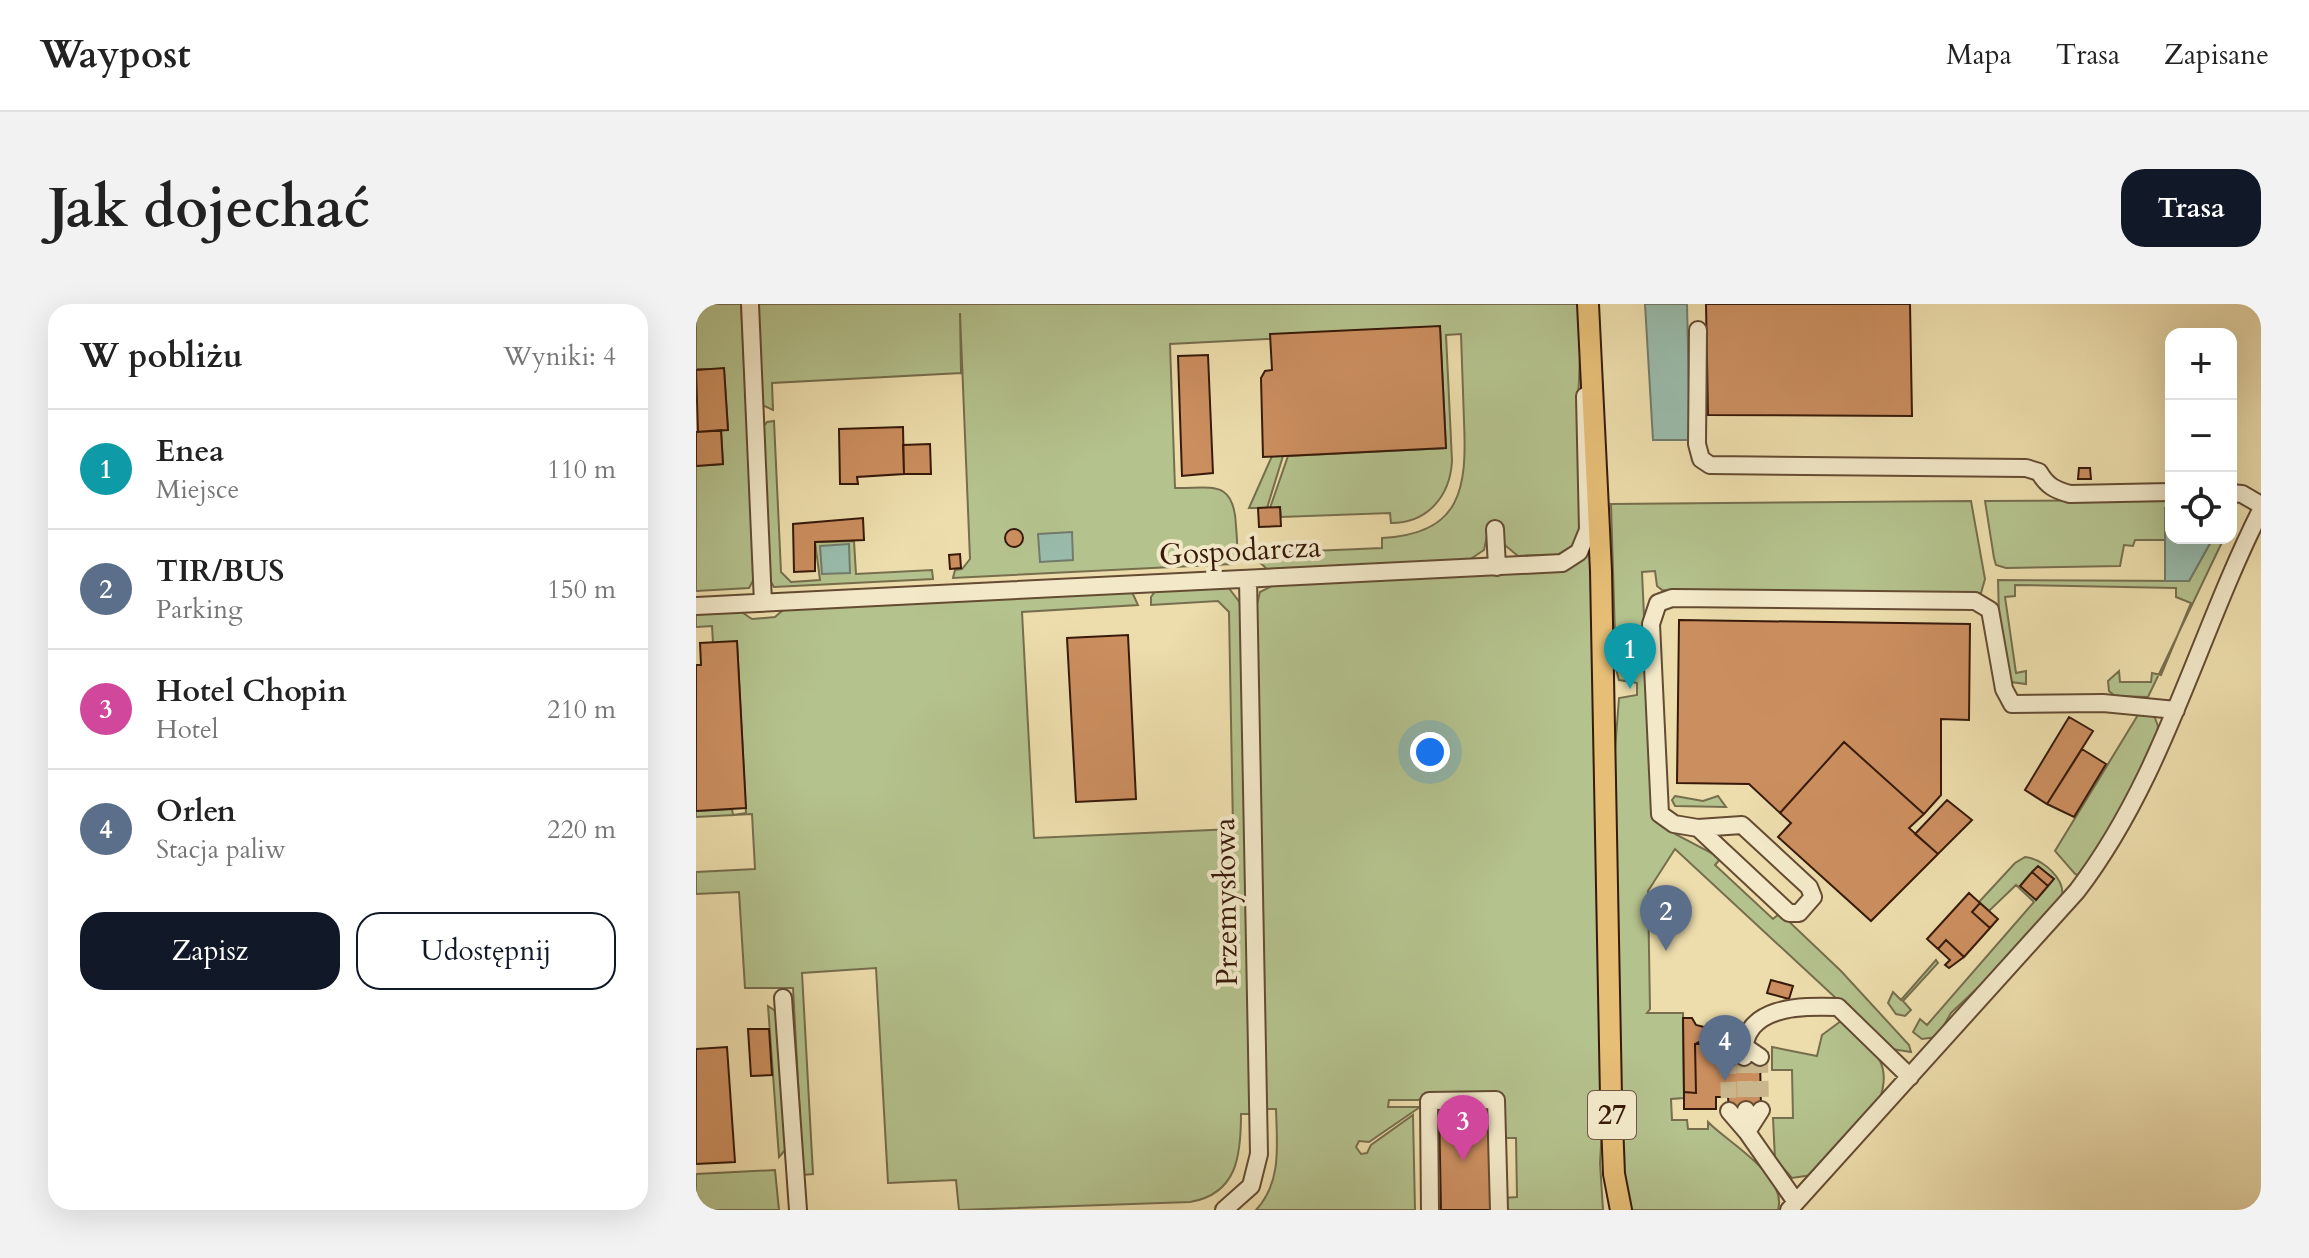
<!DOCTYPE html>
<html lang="pl">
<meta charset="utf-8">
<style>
body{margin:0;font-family:Cardo,serif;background:#f2f2f2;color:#222}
.controls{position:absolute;right:24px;top:24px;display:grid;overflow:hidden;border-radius:16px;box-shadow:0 8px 32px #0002}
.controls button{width:72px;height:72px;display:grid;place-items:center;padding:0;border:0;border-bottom:2px solid #e0e0e0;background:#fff;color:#222;font:40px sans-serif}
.you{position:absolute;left:734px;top:448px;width:28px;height:28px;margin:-20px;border:6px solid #fff;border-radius:50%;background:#1a73e8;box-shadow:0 0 0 12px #1a73e833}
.badge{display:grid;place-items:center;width:52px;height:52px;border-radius:50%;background:#111827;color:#fff;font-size:26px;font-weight:700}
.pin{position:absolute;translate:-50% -66px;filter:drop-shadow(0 2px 4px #0008)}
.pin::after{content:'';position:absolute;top:42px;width:28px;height:24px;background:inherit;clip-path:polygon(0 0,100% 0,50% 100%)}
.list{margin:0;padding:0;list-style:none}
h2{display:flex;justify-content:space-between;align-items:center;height:104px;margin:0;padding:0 32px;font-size:34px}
h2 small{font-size:26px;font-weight:400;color:#767676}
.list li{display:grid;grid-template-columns:52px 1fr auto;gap:24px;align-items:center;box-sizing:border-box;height:120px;padding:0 32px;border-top:2px solid #e0e0e0}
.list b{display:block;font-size:30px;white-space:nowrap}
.list p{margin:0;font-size:26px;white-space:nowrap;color:#767676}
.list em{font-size:26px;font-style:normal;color:#767676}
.actions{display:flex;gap:16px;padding:24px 32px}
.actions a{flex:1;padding:18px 0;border:2px solid #111827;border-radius:24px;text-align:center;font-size:28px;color:#111827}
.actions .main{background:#111827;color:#fff}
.icon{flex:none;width:44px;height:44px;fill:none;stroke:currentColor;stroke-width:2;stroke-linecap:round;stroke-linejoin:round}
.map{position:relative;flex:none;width:1565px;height:906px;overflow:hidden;border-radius:24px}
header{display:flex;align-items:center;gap:48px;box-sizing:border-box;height:112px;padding:0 40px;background:#fff;border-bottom:2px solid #e0e0e0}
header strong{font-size:38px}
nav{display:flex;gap:44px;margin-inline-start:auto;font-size:28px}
.intro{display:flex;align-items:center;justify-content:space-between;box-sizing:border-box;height:192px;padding:0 48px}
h1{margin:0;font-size:56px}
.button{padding:20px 36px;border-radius:24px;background:#111827;color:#fff;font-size:28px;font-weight:700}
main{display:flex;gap:48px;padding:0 48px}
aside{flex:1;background:#fff;border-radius:24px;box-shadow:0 8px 32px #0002}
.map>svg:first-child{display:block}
</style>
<header>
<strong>Waypost</strong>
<nav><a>Mapa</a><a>Trasa</a><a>Zapisane</a></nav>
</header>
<div class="intro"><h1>Jak dojechać</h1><a class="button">Trasa</a></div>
<main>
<aside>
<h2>W pobliżu<small>Wyniki: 4</small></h2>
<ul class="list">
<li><span class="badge" style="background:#0f9aa8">1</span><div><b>Enea</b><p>Miejsce</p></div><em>110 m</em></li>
<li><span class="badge" style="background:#5c6f8a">2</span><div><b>TIR/BUS</b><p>Parking</p></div><em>150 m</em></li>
<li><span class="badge" style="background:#d1479c">3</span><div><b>Hotel Chopin</b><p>Hotel</p></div><em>210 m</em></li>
<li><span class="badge" style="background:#5c6f8a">4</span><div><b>Orlen</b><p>Stacja paliw</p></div><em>220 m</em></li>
</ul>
<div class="actions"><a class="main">Zapisz</a><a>Udostępnij</a></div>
</aside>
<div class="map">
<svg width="1565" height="906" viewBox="0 0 1565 906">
<rect width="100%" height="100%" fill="#edddac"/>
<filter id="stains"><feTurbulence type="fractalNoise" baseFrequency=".0025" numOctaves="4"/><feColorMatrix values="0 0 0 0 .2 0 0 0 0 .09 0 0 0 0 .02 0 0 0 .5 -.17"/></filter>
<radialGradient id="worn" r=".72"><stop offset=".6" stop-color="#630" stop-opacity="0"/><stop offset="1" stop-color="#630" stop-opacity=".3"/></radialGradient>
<path fill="#b4c28d" stroke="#766e4c" stroke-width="2" d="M0 0H45L59 273 53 284 0 287V162L27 160 25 126 32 125 28 65H0Z
M60 0H884C886 34 883 66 882 100 882 146 893 193 883 238L861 251 822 252 792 227 788 246 773 256 573 267 558 253 560 243 565 240 568 249 686 244V234C766 230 771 184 768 117 767 88 766 59 765 30L750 31 756 157C754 192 732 219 695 219L694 209 585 213 584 204H574L592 152 750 144 744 26 474 40 479 184C515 185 538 174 540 222 541 236 543 247 537 260L257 274 259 266 266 265 274 255 264 9 265 69 76 79 77 106 66 101Z
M78 117 85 268 95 278 124 276 119 238 158 237 160 270 236 266 237 275 78 283 73 275 65 126 71 118Z
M576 152H587L571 204H553Z
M1475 196V204L1469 205V236H1439L1437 242 1428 241 1424 262 1310 264 1300 261 1298 254 1289 197Z
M1275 197 1289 275 1285 289 966 286 961 282 959 267 946 268 957 510 979 530 1025 554 1019 561 1077 615 1084 609 1145 667 1213 741 1215 748 1196 745 1184 735 979 545 952 587 954 705 951 709H987L988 794 975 795 976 816H991L992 825H1012V818C1032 839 1092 871 1082 906H934L926 876 917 472 923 394 941 391V379L923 376 920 365 915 200Z
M1517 234H1528L1452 393 1419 392 1413 387 1412 377 1423 367 1424 378H1455L1456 369 1465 371 1495 299 1480 293V284L1319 281V292L1309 293 1320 369 1330 367V380L1315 378 1303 313 1302 276 1493 277Z
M897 245 907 808 904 859 907 906H808V894L821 893 820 834H807L732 792 722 796H693L692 803H724L673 838 663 837 660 843 665 850 671 849 675 841 717 811 719 906H560C586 878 581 841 580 805H570L560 304 564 288 580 280 875 262Z
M532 283 545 300 557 810H545C545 850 542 890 494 898L263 906 260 876 192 879 180 664 106 669 117 870 107 871 97 684H49L43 588 0 590V568L59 565 56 510 0 513V507L36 505 37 511 50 509 41 338 17 339 16 322 0 323V308L44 307 56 315 79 313 87 306 436 288 442 301 326 308 338 534 537 525 533 308 522 297 455 301V293L460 286Z
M1445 406 1457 409 1462 422 1460 436 1413 530 1382 571 1379 570 1359 547Z
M979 492 1007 497 1022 492 1030 503 979 502 976 496Z
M1329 553C1347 555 1370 575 1366 594L1320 648 1255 709 1241 733 1226 735 1217 728 1224 715 1231 721 1338 598 1320 581 1293 607 1283 598 1319 559Z
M1240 656 1242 659 1207 697 1215 706 1209 712 1200 710 1192 699 1197 688 1205 696Z
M72 702 84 710 92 843 83 853Z
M1145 717C1173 743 1199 755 1183 797L1116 871 1096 874 1079 855 1077 814H1097L1096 766H1076V743L1121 752 1126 731Z
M79 866 83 906H0V870Z"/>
<path fill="#99bbab" stroke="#727b6b" stroke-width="2" d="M949 0H991L994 136H957Z
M1469 204H1475V234H1517L1493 277H1469Z
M376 228 377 256 344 258 342 230Z
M153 240 154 269 126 270 124 242Z"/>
<path fill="#cb8e5f" stroke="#371a0a" stroke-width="2" d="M1010 0H1214L1216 112 1012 111Z
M744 22 750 144 567 153 565 74 569 67 576 66 574 30Z
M512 51 517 169 486 172 482 52Z
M28 64 32 126 2 128 0 66Z
M207 123 208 170 161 173 162 180H144L143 125Z
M25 126 27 160 0 162V128Z
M234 140 235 170H208L207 141Z
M1383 164H1394L1395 175H1382Z
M584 203 585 222 563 223 562 204Z
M167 214 168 236 119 238V267L98 268 97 220Z
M309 234a9 9 0 1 1 18 0a9 9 0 1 1-18 0Z
M264 250 265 264 254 265 253 251Z
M983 316 1274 320 1273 416 1245 415V491L1228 510 1148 438 1084 509 1053 480 981 479Z
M432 331 440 495 380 498 371 334Z
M41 337 50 504 0 507V361H5L4 339Z
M1373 413 1397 427 1351 500 1329 486Z
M1148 438 1228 510 1213 524 1242 550 1175 617 1082 533 1095 519 1084 509Z
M1386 445 1410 460 1378 513 1351 500Z
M1251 496 1276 516 1242 550 1219 530Z
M1342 562 1358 575 1352 582 1336 568Z
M1336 568 1352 582 1340 596 1324 582Z
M1273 589 1284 599 1276 608 1294 624 1268 653 1250 636 1242 645 1231 635Z
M1284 599 1302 615 1294 624 1276 608Z
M1250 636 1268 653 1253 664 1249 661 1254 656 1242 645Z
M1075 676 1097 682 1093 695 1071 689Z
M987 714H996L1000 721 1008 723 1009 735 999 740 1000 789 988 788Z
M52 725H73L76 771 55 772Z
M999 740H1016V754L1064 753 1065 806 1033 807 1032 793H1020V805H988V788L1000 789Z
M31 743 39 858 0 860V745Z
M795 803 797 906H745L743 804Z"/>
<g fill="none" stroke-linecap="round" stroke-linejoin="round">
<path stroke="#c9b68c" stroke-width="16" stroke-dasharray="16 8" stroke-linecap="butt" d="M1048 753 1050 806
M1064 753 1065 806
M1032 754 1033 807"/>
<defs>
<path id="minor" d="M54 0 67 299
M1002 26 1001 140 1005 155 1014 161 1330 164 1343 168C1351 182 1359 186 1374 190L1475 188
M1535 189 1546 190 1565 201
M799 225 801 263
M0 302 866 259 883 248 892 226 889 92
M1002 524 1046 521 1113 583 1117 593 1103 609H1093L1002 524 978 520 964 510 955 320 962 299 976 294 1279 297 1294 306 1308 385 1316 400 1407 399 1480 406
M87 694 102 906
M1048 753C1046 701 1104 702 1142 703L1214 773
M1032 754 1048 742 1064 753
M1050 806 1051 828 1100 898
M1033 807 1051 828 1065 806
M528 906 555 882 563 850 552 275
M734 906 733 797 800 796 803 906
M1093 906 1381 587C1468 473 1501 333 1565 206"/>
<path id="major" d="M892 0 905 267 915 793 918 870 925 906"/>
</defs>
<use href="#minor" stroke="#644b32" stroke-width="20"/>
<use href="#major" stroke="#371a0a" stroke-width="24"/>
<use href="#minor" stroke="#f3e9c9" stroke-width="16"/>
<use href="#major" stroke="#e6be76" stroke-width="20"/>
</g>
<g text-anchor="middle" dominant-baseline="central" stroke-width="8" stroke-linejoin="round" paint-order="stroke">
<rect fill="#f3e9c9" stroke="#6f5843" stroke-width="2" x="892" y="787" width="48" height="48" rx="6"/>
<g font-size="28" font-weight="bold" fill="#371a0a">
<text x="916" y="811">27</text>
</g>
<g font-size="30" fill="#371a0a" stroke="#f3e9c9">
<text transform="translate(544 247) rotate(-3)">Gospodarcza</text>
<text transform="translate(530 598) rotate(-91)">Przemysłowa</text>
</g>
</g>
<rect width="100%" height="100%" filter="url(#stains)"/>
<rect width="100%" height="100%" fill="url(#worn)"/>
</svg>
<div class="controls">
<button>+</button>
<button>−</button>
<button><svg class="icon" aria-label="locate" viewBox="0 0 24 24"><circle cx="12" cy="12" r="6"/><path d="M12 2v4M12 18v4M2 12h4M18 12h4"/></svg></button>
</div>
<div class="you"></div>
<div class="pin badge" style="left:934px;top:385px;background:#0f9aa8">1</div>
<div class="pin badge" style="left:970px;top:647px;background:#5c6f8a">2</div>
<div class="pin badge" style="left:767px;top:857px;background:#d1479c">3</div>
<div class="pin badge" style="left:1029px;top:777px;background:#5c6f8a">4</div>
</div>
</main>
